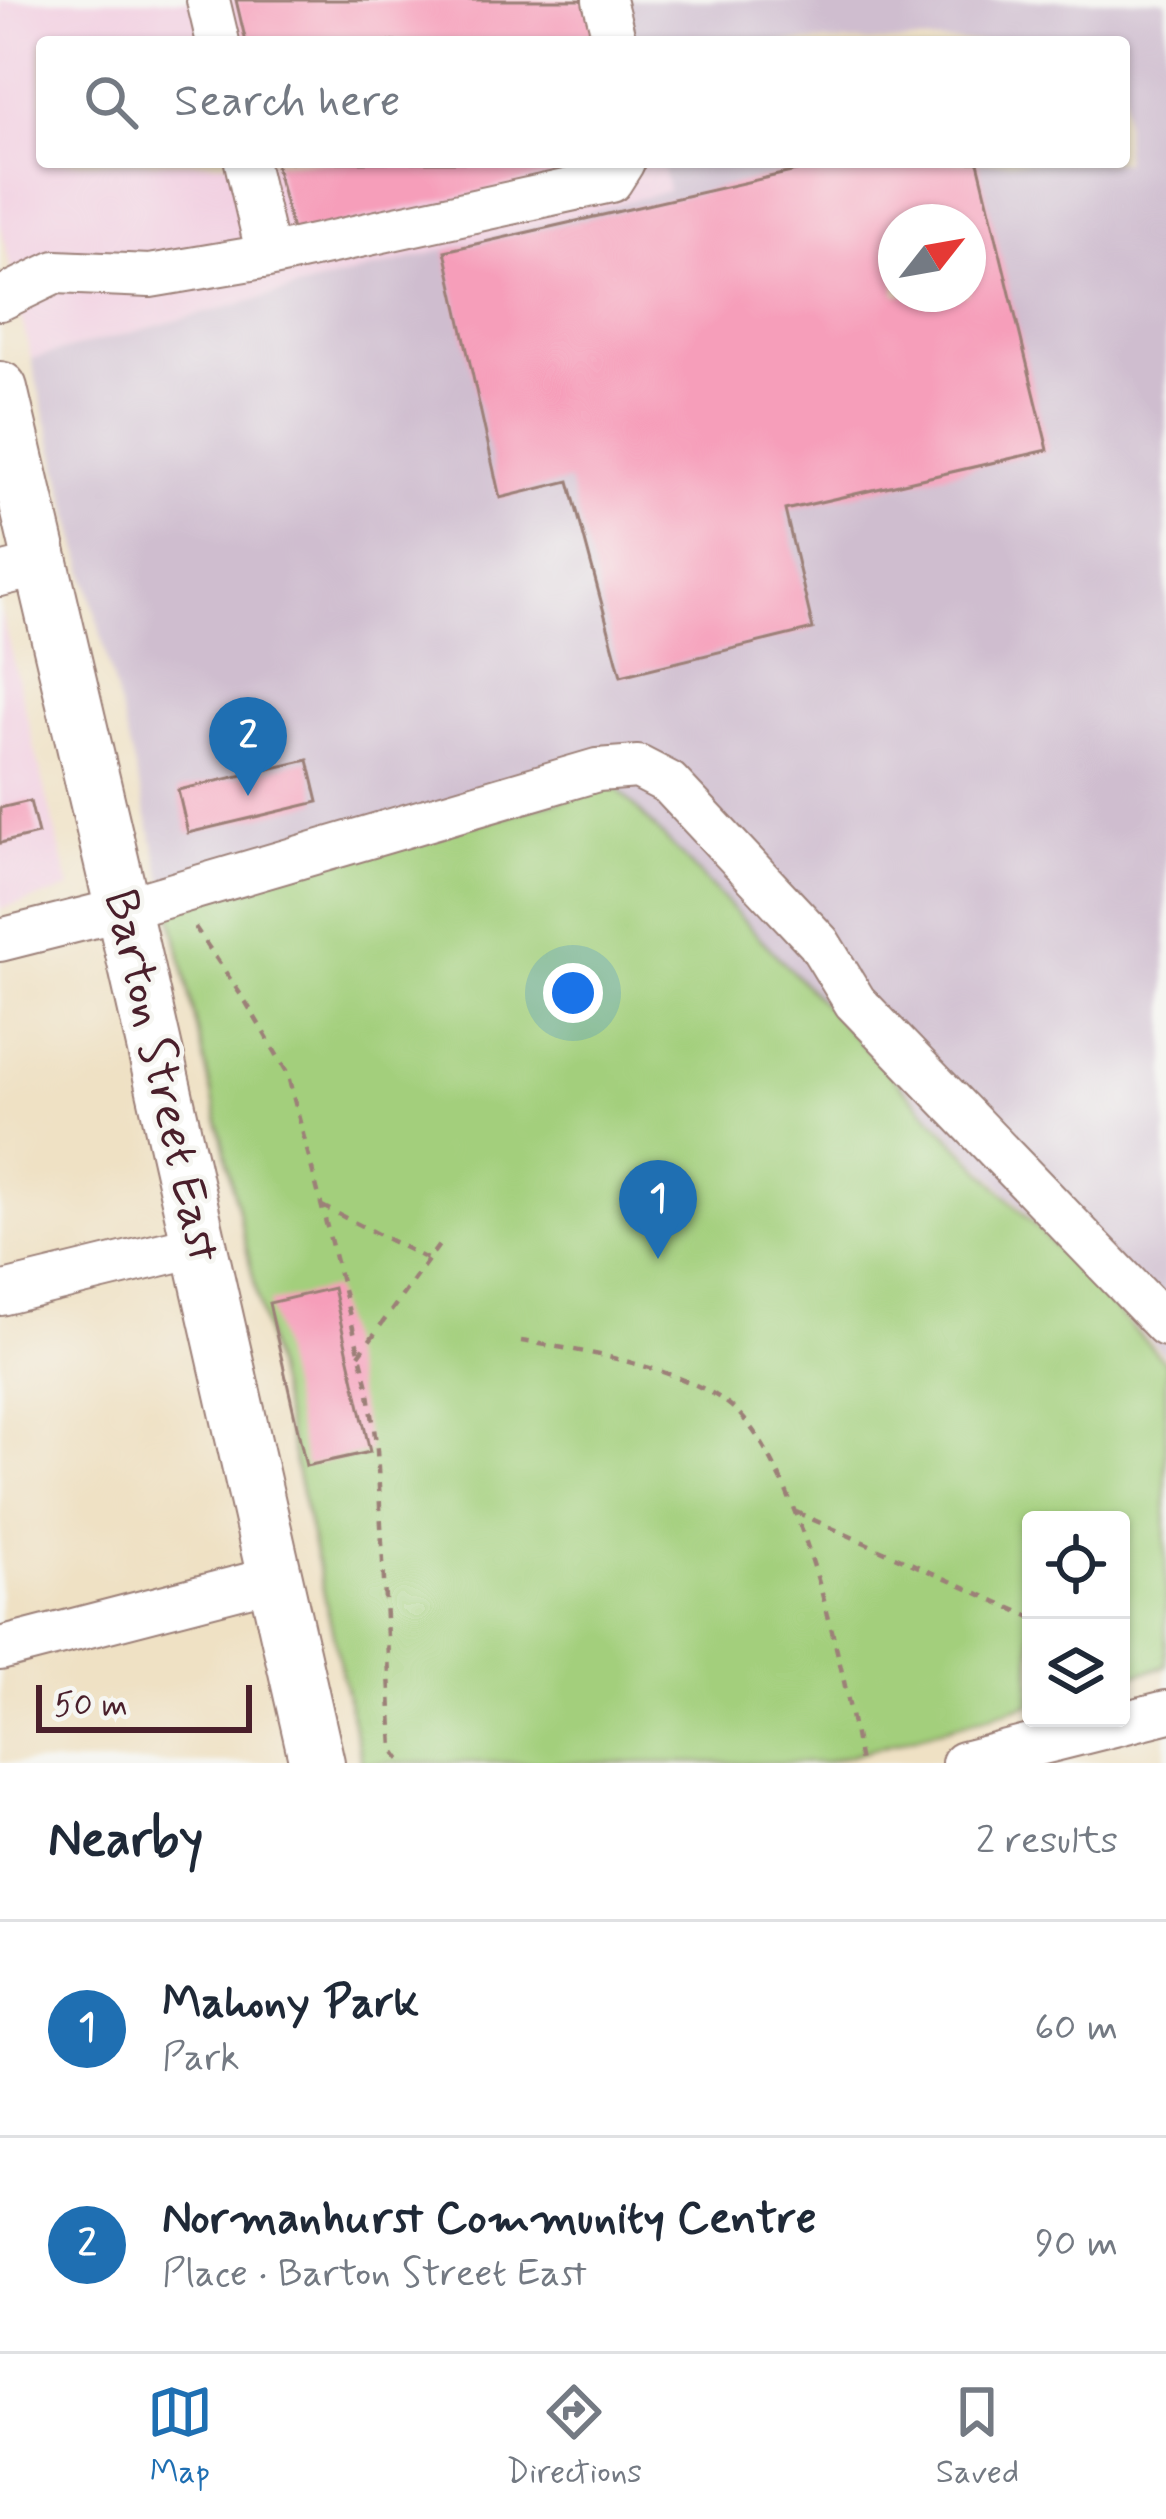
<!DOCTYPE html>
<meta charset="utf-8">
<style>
body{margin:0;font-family:Mynerve,sans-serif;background:#f6f6f7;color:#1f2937}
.controls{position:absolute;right:36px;bottom:36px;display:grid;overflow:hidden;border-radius:12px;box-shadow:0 3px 9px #0004}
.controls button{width:108px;height:108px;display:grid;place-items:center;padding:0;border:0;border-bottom:3px solid #e0e1e3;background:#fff;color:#1f2937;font:60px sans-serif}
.compass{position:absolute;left:878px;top:204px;width:108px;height:108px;border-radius:50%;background:#fff;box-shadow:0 3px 9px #0004;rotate:59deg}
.scale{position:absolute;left:36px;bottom:30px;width:216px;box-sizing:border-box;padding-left:12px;border:6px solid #4a1f2b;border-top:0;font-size:33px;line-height:42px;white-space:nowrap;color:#4a1f2b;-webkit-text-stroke:9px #f6f6f2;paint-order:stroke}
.you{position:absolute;left:573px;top:993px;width:42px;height:42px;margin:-30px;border:9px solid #fff;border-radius:50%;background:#1a73e8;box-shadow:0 0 0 18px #1a73e833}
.badge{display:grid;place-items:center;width:78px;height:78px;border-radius:50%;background:#1f6fb2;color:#fff;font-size:39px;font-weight:700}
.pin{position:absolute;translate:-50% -99px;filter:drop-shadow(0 3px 6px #0008)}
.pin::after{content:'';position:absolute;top:63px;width:42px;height:36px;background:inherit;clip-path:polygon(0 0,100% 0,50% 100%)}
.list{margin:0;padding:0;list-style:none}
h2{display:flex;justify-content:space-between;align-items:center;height:156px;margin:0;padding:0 48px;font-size:51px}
h2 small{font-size:39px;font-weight:400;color:#747a83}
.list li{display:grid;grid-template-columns:78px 1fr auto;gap:36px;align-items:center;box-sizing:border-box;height:216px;padding:0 48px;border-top:3px solid #e0e1e3}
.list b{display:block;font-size:45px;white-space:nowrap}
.list p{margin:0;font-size:39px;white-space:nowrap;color:#747a83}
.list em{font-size:39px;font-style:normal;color:#747a83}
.icon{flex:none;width:66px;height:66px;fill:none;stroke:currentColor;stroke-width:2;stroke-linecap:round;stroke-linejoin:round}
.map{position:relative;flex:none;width:1166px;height:1763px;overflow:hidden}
.search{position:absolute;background:#fff;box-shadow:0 3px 9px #0004;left:36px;right:36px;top:36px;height:132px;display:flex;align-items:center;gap:30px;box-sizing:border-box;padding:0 42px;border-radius:12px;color:#747a83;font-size:45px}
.sheet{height:588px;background:#fff}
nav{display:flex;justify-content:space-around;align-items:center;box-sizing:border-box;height:168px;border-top:3px solid #e0e1e3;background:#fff;font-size:33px;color:#747a83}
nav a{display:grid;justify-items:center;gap:6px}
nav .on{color:#1f6fb2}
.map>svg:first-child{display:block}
</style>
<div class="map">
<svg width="1166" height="1763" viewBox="0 0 1166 1763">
<rect width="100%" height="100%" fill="#f6f6f2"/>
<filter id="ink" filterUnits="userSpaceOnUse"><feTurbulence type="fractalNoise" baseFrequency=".00833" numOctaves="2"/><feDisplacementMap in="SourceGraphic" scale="24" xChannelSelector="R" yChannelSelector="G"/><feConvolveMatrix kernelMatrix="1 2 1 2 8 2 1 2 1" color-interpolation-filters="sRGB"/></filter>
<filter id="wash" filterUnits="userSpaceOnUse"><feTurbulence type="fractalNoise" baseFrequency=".004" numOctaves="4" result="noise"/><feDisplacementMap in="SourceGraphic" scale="48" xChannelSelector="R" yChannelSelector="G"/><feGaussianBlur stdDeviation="2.7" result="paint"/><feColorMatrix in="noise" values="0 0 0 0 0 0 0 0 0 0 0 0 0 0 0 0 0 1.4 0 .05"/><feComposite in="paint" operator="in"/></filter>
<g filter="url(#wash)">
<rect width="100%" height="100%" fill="#efe1c4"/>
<path fill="#f2cfe1" d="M0 0H620L631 42H42V162H662L669 191 31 359 0 222Z
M0 609 70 889 0 909Z"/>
<path fill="#cfbdcf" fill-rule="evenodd" d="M620 0H1166V1357L615 786 169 903 31 359 668 191 662 162H1124V42H631ZM896 222H968V294H896Z"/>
<path fill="#a3cf7c" stroke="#767754" stroke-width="3" d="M615 786 1166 1363V1666L1121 1679V1520H1031V1704L823 1763H362L169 903Z"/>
<g id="blocks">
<path fill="#f69eba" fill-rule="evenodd" d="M236 0H589L599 42H246Z
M275 162H598V164L293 234Z
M835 162H978L1048 450 785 510 813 629 621 676 569 481 500 498 445 251ZM896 222H968V294H896Z
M308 760 318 802 188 833 178 790Z
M30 801 38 834 0 843V808Z
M333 1288 370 1452 306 1466 269 1303Z"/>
</g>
</g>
<g filter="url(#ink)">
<use href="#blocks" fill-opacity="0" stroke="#9c8078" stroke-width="3"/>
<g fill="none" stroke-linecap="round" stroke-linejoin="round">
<defs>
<path id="minor" d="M208 0 218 42
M604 0 615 42
M268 256 611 181 623 162
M0 299 56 272 150 276 268 256 246 162
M0 575 41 565
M0 940 123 909 597 770 638 767 669 783 819 943 855 1002 1166 1325
M0 1294 200 1245
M0 1649 274 1578
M963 1763 1166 1712"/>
<path id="major" d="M0 389 130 940 317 1763"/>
</defs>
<use href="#minor" stroke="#9c8078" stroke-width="46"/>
<use href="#major" stroke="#9c8078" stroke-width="58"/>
<path stroke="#9c8078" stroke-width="4.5" stroke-dasharray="9 9" stroke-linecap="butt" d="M195 927 247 1004 287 1072 368 1386 377 1450 393 1749 403 1763
M322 1206 429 1260
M521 1341C581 1350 672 1366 723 1400 798 1449 845 1675 860 1763
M359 1355 439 1245
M796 1512 1031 1617"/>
<use href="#minor" stroke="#fff" stroke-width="42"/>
<use href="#major" stroke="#fff" stroke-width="54"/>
</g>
</g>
<g text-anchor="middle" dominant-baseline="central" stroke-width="9" stroke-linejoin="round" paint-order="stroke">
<g font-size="48" fill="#4a1f2b" stroke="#f6f6f2">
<text transform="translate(161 1076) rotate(77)">Barton Street East</text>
</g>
</g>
</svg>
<div class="controls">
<button><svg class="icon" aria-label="locate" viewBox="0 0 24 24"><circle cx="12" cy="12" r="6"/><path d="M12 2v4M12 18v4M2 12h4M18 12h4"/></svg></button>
<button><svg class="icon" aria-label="layers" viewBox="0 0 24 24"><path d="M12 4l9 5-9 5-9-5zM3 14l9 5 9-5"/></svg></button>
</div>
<svg class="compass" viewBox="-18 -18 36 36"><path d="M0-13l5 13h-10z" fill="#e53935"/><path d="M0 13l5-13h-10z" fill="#747a83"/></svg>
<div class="scale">50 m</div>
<div class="you"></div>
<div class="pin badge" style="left:658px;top:1259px">1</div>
<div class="pin badge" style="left:248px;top:796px">2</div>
<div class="search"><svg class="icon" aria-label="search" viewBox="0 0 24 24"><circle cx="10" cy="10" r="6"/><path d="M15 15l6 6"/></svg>Search here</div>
</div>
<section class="sheet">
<h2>Nearby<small>2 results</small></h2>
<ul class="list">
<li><span class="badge">1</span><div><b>Mahony Park</b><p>Park</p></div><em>60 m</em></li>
<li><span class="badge">2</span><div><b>Normanhurst Community Centre</b><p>Place · Barton Street East</p></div><em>90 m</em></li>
</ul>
</section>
<nav>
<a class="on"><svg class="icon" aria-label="map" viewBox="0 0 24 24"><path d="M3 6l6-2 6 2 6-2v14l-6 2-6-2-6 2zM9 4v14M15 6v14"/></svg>Map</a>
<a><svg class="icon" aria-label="directions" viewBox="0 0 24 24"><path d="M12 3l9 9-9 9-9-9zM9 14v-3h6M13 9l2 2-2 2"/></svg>Directions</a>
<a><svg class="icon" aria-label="saved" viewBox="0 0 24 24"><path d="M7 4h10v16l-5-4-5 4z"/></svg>Saved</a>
</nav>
